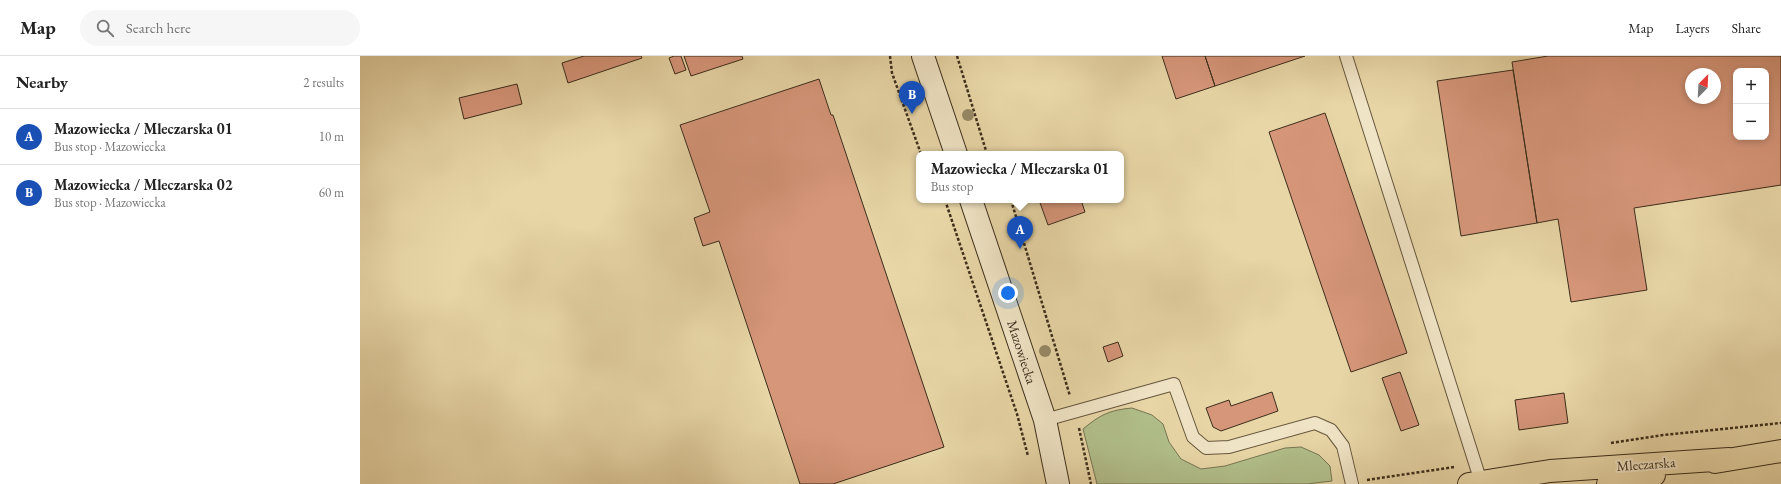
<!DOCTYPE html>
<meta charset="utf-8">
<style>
body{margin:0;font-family:"EB Garamond",serif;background:#f6f6f6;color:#222}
.controls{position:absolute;right:12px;top:12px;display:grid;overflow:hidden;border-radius:8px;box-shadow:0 2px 6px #0003}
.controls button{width:36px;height:36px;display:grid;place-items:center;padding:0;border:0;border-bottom:1px solid #e0e0e0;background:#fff;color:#222;font:20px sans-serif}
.compass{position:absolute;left:1325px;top:12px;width:36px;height:36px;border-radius:50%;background:#fff;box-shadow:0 2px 6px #0003;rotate:24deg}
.you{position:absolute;left:648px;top:237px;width:14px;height:14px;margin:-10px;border:3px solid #fff;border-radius:50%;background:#1a73e8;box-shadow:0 0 0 6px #1a73e833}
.badge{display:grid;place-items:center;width:26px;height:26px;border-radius:50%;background:#d93025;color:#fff;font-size:13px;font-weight:700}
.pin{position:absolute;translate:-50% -33px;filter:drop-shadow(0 1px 2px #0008)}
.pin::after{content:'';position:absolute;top:21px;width:14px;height:12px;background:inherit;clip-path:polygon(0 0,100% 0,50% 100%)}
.popup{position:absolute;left:556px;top:95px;width:208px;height:52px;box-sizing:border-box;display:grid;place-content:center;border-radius:8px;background:#fff;filter:drop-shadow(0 1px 3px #0005);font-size:13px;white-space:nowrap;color:#767676}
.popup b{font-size:15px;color:#222}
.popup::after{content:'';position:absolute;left:50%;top:100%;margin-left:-8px;border:8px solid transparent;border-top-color:#fff}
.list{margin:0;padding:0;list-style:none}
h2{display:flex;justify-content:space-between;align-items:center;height:52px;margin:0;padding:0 16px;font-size:17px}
h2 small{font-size:13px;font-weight:400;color:#767676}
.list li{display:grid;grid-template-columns:26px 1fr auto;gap:12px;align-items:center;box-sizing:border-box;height:56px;padding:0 16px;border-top:1px solid #e0e0e0}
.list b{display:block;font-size:15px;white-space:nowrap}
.list p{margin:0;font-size:13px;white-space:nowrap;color:#767676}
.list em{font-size:13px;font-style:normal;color:#767676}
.icon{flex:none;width:22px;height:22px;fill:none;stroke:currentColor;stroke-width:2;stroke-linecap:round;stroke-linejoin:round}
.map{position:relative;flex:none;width:1421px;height:428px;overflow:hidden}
header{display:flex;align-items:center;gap:24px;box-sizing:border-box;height:56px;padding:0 20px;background:#fff;border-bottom:1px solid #e0e0e0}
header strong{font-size:19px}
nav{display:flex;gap:22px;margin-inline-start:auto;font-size:14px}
.search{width:280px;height:36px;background:#f6f6f6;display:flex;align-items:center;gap:10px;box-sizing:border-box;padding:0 14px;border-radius:22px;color:#767676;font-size:15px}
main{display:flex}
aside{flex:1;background:#fff}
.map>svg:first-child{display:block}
</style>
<header>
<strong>Map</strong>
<div class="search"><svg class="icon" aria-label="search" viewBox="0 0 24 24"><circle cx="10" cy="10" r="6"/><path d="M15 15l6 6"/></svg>Search here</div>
<nav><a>Map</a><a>Layers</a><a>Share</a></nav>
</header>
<main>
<aside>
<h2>Nearby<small>2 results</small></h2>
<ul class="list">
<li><span class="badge" style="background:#1a4fb4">A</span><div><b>Mazowiecka / Mleczarska 01</b><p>Bus stop · Mazowiecka</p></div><em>10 m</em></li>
<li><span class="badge" style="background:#1a4fb4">B</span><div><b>Mazowiecka / Mleczarska 02</b><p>Bus stop · Mazowiecka</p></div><em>60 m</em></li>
</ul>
</aside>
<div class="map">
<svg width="1421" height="428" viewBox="0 0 1421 428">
<rect width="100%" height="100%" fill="#e8d6a7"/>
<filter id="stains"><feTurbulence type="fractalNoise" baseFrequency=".005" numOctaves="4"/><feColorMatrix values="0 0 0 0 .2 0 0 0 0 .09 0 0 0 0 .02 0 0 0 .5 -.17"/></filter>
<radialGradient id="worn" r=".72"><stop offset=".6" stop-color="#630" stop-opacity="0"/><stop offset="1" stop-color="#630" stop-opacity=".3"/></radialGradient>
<path fill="#b1bf8b" stroke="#767652" d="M772 352 792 359 803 368 809 386 821 403 841 413 865 410 925 392 941 391 959 399 970 410 972 425 947 428H737L723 373C740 359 749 354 772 352Z"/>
<path fill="#d6967a" stroke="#3b2d1a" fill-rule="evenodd" d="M224 0H281L282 2 208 27 202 7Z
M314 0H321L326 14 315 18 309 2Z
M324 0H382L383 3 331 20Z
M802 0H845L855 30 816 43Z
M845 0H945L855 30Z
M1188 0H1421V129L1274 152 1287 234 1211 246 1198 163 1177 167 1152 6ZM1376 15H1406V81H1376ZM1331 18H1355V42H1331Z
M1153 14 1177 167 1101 180 1077 25Z
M459 23 471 59H473L584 391 473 428H440L359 185 343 190 334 162 350 156 320 69Z
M157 28 162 48 104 63 99 42Z
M965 57 1047 297 991 316 909 76Z
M679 144H721L725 156 688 169Z
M758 286 763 300 748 306 743 291Z
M1040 316 1059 369 1041 375 1022 322Z
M912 336 918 355 861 375 853 371 846 352 869 344 871 350Z
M1204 337 1208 367 1159 374 1155 344Z"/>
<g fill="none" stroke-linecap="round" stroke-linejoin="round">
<defs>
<path id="lane" d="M986 0 1121 426
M685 364 814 328 833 381 846 392 869 391 955 367 971 374 983 390 992 428"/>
<path id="secondary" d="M563 0 596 98
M611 144 685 364 698 428"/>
<path id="primary" d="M1355 406 1421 395
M1109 428 1190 415 1369 403
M1248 428 1294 419"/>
</defs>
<use href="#lane" stroke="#66573d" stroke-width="14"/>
<use href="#secondary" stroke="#3b2d1a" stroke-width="24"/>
<use href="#primary" stroke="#3b2d1a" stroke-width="24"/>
<path stroke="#3b2d1a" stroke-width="2.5" stroke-dasharray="3 2" stroke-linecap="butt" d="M530 0 532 17 561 98
M597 0 627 98
M585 144 657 358 668 400
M651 144 710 340
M719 372 731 428
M1251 387 1303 379 1421 367
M1007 424 1094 411"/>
<use href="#lane" stroke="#f0e4c6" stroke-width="12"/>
<use href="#secondary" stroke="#f0e4c6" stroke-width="22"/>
<use href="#primary" stroke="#e8d6a7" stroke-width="22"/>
</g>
<g fill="#968966">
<circle cx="608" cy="59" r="6"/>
<circle cx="685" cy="295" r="6"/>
</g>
<g text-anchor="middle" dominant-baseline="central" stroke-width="4" stroke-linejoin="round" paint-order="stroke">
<g font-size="14" fill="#3b2d1a" stroke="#f0e4c6">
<text transform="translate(662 296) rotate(72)">Mazowiecka</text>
<text transform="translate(1286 408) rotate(-4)">Mleczarska</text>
</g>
</g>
<rect width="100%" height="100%" filter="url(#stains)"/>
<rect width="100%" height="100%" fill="url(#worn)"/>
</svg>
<div class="controls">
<button>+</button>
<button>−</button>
</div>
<svg class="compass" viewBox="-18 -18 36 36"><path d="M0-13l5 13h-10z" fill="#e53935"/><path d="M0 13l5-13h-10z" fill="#767676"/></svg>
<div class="you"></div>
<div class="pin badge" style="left:660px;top:193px;background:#1a4fb4">A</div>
<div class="popup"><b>Mazowiecka / Mleczarska 01</b>Bus stop</div>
<div class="pin badge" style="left:552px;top:58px;background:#1a4fb4">B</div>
</div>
</main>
